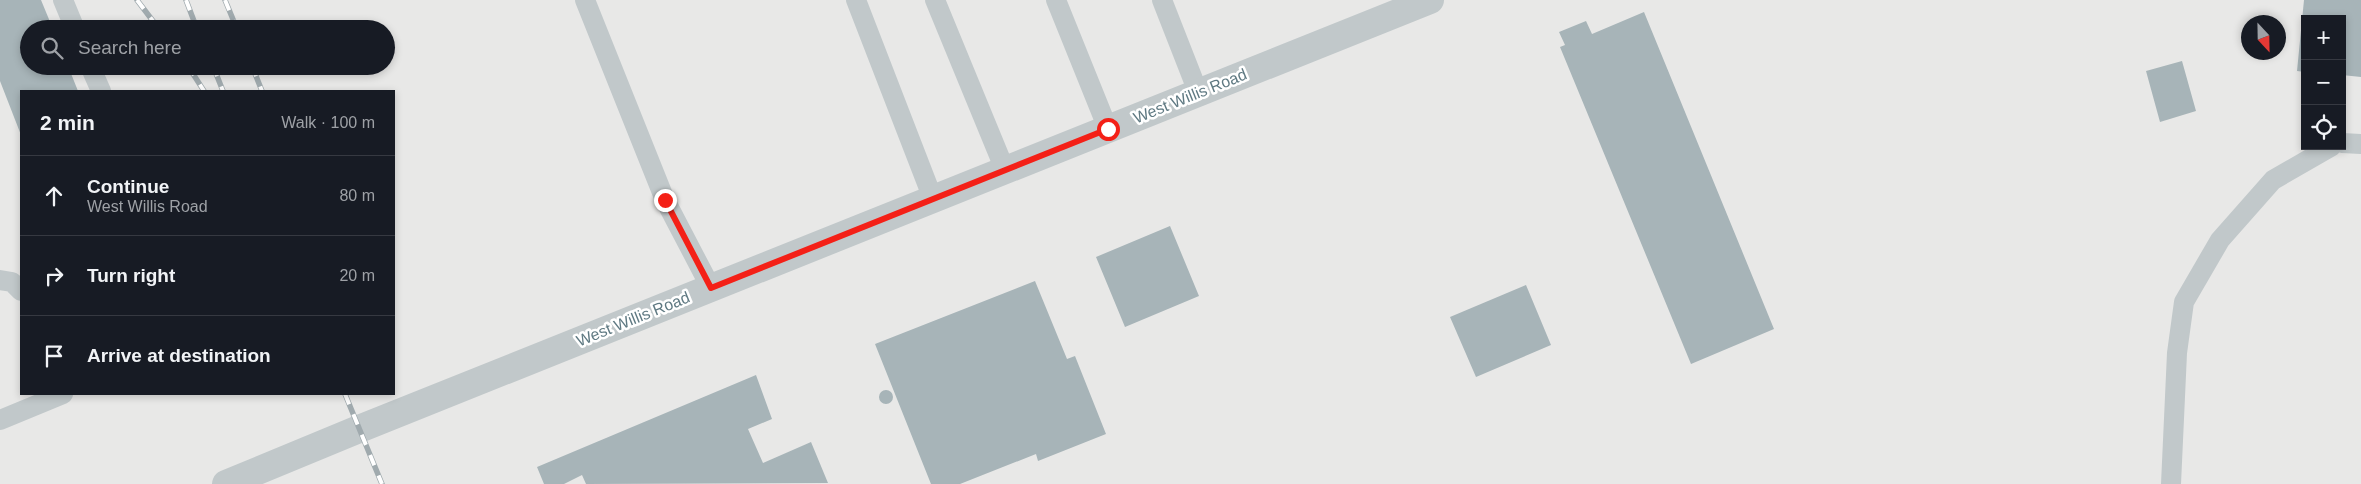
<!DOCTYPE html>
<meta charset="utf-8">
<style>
body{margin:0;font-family:Helvetica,sans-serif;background:#20242c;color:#f1f3f6}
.controls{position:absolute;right:15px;top:15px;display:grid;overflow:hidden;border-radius:0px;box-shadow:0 2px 8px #0003}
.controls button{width:45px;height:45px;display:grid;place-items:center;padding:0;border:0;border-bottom:1px solid #363941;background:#171b24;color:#f1f3f6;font:25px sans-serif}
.compass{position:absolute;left:2241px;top:15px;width:45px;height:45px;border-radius:50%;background:#171b24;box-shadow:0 2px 8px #0003;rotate:158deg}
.stop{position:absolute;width:15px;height:15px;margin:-11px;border:4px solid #f42017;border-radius:50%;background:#fff}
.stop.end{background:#f42017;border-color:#fff;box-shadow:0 1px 5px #0008}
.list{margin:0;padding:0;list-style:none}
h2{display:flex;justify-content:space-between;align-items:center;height:65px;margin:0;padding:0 20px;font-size:21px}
h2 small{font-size:16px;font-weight:400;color:#9ea1a6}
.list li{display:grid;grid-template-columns:32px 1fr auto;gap:15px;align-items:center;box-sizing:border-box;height:80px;padding:0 20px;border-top:1px solid #363941}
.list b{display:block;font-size:19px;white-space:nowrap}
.list p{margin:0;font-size:16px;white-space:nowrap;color:#9ea1a6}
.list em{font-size:16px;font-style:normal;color:#9ea1a6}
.icon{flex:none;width:28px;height:28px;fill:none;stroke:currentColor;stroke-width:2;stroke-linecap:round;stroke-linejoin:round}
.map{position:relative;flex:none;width:2361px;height:484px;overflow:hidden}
.search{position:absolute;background:#171b24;box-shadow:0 2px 8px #0003;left:20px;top:20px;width:375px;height:55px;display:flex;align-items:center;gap:12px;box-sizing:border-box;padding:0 18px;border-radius:28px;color:#9ea1a6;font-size:19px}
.panel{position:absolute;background:#171b24;box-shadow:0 2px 8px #0003;left:20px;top:90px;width:375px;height:305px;border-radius:0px}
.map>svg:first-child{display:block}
</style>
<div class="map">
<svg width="2361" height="484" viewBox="0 0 2361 484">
<rect width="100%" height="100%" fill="#f7f7f3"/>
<path fill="#e8e8e7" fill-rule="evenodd" d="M0 0H2361V484H0ZM2305 19H2342V146H2305ZM2248 22H2278V52H2248ZM29 29H386V66H29ZM21 91H394V394H21Z"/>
<path fill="#a7b4b8" d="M0 0H41L53 29H29V66H68L78 91H21V135L0 81Z
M2304 0H2361V77L2342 75V19H2305V72L2297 71Z
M1644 12 1774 329 1691 364 1560 47 1565 45 1559 32 1586 21 1592 34Z
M2182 61 2196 111 2160 122 2146 71Z
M1170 226 1199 296 1125 327 1096 257Z
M1035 281 1067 359 1075 356 1106 434 1038 461 1036 454 960 484H931L875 344Z
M1526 285 1551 345 1476 377 1450 317Z
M756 375 772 419 748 429 763 463 811 442 828 483 586 484 582 475 564 484H544L537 467Z
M879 397a7 7 0 1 1 14 0a7 7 0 1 1-14 0Z"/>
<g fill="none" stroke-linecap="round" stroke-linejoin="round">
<path stroke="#c1c8ca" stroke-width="20" d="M63 0 75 29
M585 0 665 200 711 288
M856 0 933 199
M935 0 1005 170
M1056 0 1108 129
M1162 0 1198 92
M90 66 101 91
M2342 143 2361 144
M0 280 12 282 21 291
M0 420 63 394
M2171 484 2177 353 2184 302 2220 240 2273 180 2332 146"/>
<path stroke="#c1c8ca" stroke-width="28" d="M226 484 359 429 1430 0"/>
<defs>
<path id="rail" d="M137 0 159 29
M186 0 197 29
M225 0 237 29
M188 66 204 91
M213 66 223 91
M252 66 262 91
M345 394 382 484"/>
</defs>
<use href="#rail" stroke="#a0aaae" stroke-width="5.5"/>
<use href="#rail" stroke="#fff" stroke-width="4" stroke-dasharray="11" stroke-linecap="butt"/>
</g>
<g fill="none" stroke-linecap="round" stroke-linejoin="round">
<path stroke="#f42017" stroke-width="6" d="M665 200 711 288 1108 129"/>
</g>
<g text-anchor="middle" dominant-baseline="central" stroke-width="5" stroke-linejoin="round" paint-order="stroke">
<g font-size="16" fill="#5f7982" stroke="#fff">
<text transform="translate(1190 96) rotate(-22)">West Willis Road</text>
<text transform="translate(633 319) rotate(-22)">West Willis Road</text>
</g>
</g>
</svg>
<div class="controls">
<button>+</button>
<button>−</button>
<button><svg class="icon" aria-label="locate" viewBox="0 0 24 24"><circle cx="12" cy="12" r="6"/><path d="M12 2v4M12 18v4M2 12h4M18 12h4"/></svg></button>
</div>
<svg class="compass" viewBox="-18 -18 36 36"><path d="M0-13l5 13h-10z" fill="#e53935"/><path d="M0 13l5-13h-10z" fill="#9ea1a6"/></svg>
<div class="stop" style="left:1108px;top:129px"></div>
<div class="stop end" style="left:665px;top:200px"></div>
<div class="search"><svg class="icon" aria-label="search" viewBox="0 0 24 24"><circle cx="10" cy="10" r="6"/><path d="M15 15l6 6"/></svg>Search here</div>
<section class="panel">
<h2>2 min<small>Walk · 100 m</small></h2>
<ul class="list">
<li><svg class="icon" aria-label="ahead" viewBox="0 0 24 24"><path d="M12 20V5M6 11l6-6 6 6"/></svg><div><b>Continue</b><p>West Willis Road</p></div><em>80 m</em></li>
<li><svg class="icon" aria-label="right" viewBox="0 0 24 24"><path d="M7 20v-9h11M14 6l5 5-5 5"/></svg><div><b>Turn right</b></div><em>20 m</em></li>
<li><svg class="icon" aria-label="arrive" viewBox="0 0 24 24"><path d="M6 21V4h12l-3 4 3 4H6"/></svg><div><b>Arrive at destination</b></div></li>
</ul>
</section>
</div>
